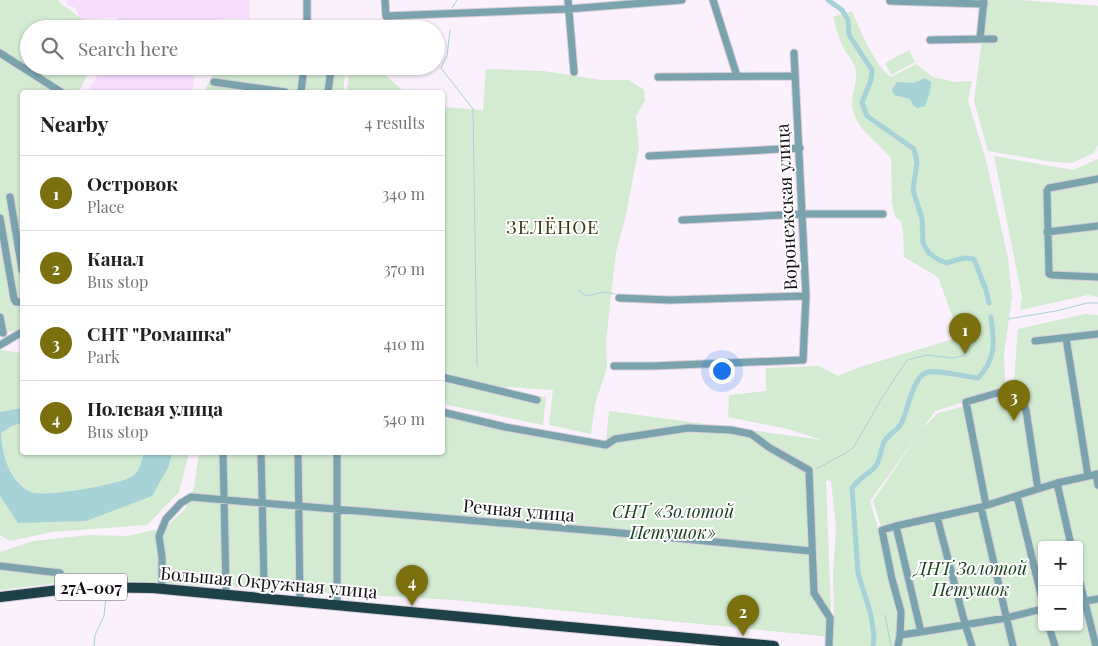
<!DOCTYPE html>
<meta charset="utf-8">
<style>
body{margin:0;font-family:"Playfair Display",serif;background:#f2f2f2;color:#202124}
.controls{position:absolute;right:15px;bottom:15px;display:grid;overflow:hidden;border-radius:5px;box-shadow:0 1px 4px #0004}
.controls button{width:45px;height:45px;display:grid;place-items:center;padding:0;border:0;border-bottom:1px solid #e0e0e0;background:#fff;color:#202124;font:25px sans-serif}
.you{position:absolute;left:721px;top:370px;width:18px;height:18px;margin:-12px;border:4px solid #fff;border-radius:50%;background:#1a73e8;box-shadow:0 0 0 8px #1a73e833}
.badge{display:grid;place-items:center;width:32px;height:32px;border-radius:50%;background:#7b6f0e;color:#fff;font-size:16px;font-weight:700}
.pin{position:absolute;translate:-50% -41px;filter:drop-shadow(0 1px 2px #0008)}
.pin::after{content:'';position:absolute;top:26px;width:18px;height:15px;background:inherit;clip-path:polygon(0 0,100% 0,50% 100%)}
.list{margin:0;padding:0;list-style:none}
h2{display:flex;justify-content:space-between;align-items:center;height:65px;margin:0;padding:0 20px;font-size:21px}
h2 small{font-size:16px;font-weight:400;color:#757577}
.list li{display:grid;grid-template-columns:32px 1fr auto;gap:15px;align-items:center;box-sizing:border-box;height:75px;padding:0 20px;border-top:1px solid #e0e0e0}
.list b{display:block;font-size:19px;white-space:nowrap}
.list p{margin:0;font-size:16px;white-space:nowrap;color:#757577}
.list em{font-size:16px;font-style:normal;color:#757577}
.icon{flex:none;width:28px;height:28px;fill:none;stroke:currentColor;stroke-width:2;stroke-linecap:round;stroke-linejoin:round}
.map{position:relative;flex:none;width:1098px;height:646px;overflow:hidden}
.search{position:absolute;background:#fff;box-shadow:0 1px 4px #0004;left:20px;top:20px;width:425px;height:55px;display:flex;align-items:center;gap:12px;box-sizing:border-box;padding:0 18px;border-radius:28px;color:#757577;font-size:19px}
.panel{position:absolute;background:#fff;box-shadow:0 1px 4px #0004;left:20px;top:90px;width:425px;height:365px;border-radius:5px}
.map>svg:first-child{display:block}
</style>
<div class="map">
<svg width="1098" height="646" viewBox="0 0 1098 646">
<rect width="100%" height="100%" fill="#faf1fc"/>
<path fill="#f9ddff" d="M67 0H249L250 19 223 18 220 29H117V17L79 20 76 8 67 5Z
M102 66H208L195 70 192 92H88Z"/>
<path fill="#d2ebd1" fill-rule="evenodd" d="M0 0H59V2L95 29H29V66H91L79 92H22V333L10 331 0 336Z
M987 0H1021L1098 6V145L1094 153 1072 163 1053 162 988 151 974 101Z
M852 11C859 28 876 68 891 77L916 64 933 77 956 82 972 81 968 101 986 160 1008 258 1012 296 1004 355 1005 385 1002 389 939 410 935 411 923 428 938 413 1013 394 1018 329 1085 314 1098 315V646H900L899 613 882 530 873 501 919 433 870 501 879 531 896 613V646H833L834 622 833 571 836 528 831 480 826 481 832 637 453 600 92 579 0 590V552L34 541 89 535 128 536 166 527 185 509 194 488 199 453 442 452 443 412 606 441 609 411 822 440 788 429 728 417 729 395 766 391V368L819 366 838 376 860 367 960 337 938 277 904 257 903 233 901 221 895 217 892 203 891 158C877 140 852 128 852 102 853 90 858 79 855 67 853 60 846 54 843 47 838 37 836 27 833 17ZM1042 545H1079V627H1042Z
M909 50 915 62 891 75 885 63Z
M216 66H346L343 92H204Z
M351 66 377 67 404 92H347L349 68Z
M486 69 544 71 601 80H629L644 90 645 101 636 116 639 147 625 219 616 252 606 341 607 368 595 404 591 434 549 425 553 390 492 386 443 375 442 107 483 110Z
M994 156 1073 170 1098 159V297L1088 295 1020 310 1022 297Z
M0 350 22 353V408L0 412Z
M442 380 462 386 546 397 543 425 443 404Z
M22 423V452L144 453C142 459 140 469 135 474 128 484 42 498 31 492 18 485 8 469 3 456 1 449 1 440 1 433L12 426Z
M172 453H189L179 492 147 525 52 532 10 541 0 535V496L18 523H21L169 466Z"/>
<path fill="#a7d2d8" d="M925 78 931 82 930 92 925 106 917 108 913 105 910 99 894 95 892 89 897 82 914 83Z
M22 408V423L12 426 1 433C2 455 9 481 31 492 42 498 128 484 135 474 140 469 142 459 144 453H172L169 466 152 496 86 521 18 523 0 496V412Z"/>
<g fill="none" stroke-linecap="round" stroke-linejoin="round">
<path stroke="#a7d2d8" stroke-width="1" d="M452 8 457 0
M450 30 447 56 441 68 473 109 477 366
M578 290 586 296 604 292 615 294
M1008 319 1056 311 1087 303H1098
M816 469 844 454 854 447 880 401 907 360 927 355 952 358 963 356 972 347 980 333
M885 615 891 646
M94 646 95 635 104 616 106 596"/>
<path stroke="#a7d2d8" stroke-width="5" d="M828 0 842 10 848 20 849 35 872 70 871 80 862 102 867 116 914 149 917 162 913 190 922 219 923 243 929 253 939 260 946 263 964 258 974 259 986 290 989 303
M873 646 874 637 871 615 858 573 852 488C858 479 867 475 875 467 881 460 880 450 884 442 887 435 898 431 902 422 908 409 912 381 925 373 933 368 965 377 978 378 997 358 994 342 991 317"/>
<defs>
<path id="minor" d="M307 0V29
M385 0 386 16 568 9 682 0
M568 0 574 72
M713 0 737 76
M984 0 980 39H994
M890 1 984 4
M930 40 980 39
M0 53 61 92
M317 66 331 70 328 92
M658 77 795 76
M214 82 285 92
M301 92 304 66
M649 156 800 148
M1098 179 1049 188 1047 191 1049 274 1052 275 1098 277
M10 197 22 270
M0 218 14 299 16 302H22
M682 220 802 214H883
M1047 232 1098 226
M619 298 670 300 806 296
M0 317 3 333
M1066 338 1088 476
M1035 341 1098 334
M0 345 22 332
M614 366H653L803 360 806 296 794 53
M442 377 537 400
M442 412 505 427 606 445 615 439 688 428 731 430 751 434 770 448 809 470 814 593 830 618 829 646
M223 452 226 589
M261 452 264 582
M298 452 300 601
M337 452V605
M1096 474 1098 485
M1057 483 1071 545
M1017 496 1042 599
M986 505 966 402 1011 389C1020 395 1023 401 1026 410L1038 489
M981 507 1013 646
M937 517 965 624 972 646
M896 526 882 530 892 579 901 612 900 635
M0 566 60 573
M1079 579 1096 646
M162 589V557L159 536 166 519 181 503 191 497 610 532 811 551
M1079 602 1098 599
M1042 609 1006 618 921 632 896 526 981 507 1057 483 1098 474
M1049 627 1055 646
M898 646 900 635 921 632"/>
<path id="highway" d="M0 597 84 587 153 588 774 646"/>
</defs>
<use href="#minor" stroke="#d6cdd8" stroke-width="9"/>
<use href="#highway" stroke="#d6cdd8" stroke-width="12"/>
<use href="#minor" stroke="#7aa3ae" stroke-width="7"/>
<use href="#highway" stroke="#1e4048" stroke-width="10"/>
</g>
<g text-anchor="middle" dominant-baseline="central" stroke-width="4" stroke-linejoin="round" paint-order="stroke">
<rect fill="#fff" stroke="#5c575d" stroke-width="1" x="55" y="573.5" width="72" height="27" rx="4"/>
<g font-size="16" font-weight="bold" fill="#160f18">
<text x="91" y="587">27А-007</text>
</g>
<g font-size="18" fill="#160f18" stroke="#fff">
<text transform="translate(786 207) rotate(-93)">Воронежская улица</text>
<text transform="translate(519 510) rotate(5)">Речная улица</text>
<text transform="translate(269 582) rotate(5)">Большая Окружная улица</text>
</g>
<g font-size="18" font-style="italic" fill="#1c431f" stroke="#fff">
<text x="673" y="511">СНТ «Золотой<tspan x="673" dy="21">Петушок»</tspan></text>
<text x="971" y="568">ДНТ Золотой<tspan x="971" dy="21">Петушок</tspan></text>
</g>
<g font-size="19" letter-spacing="1" fill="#3e380e" stroke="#fff">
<text x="553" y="226">ЗЕЛЁНОЕ</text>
</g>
</g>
</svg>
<div class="controls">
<button>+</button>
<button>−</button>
</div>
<div class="you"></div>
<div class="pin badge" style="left:965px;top:354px">1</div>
<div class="pin badge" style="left:743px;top:636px">2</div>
<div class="pin badge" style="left:1014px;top:421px">3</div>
<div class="pin badge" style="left:412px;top:606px">4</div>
<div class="search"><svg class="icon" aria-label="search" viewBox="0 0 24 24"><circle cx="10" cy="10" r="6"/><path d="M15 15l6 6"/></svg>Search here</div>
<section class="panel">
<h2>Nearby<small>4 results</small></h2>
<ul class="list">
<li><span class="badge">1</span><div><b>Островок</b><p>Place</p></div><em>340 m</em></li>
<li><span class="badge">2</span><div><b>Канал</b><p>Bus stop</p></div><em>370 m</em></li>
<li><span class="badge">3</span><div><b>СНТ &quot;Ромашка&quot;</b><p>Park</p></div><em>410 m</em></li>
<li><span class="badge">4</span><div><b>Полевая улица</b><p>Bus stop</p></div><em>540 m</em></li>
</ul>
</section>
</div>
